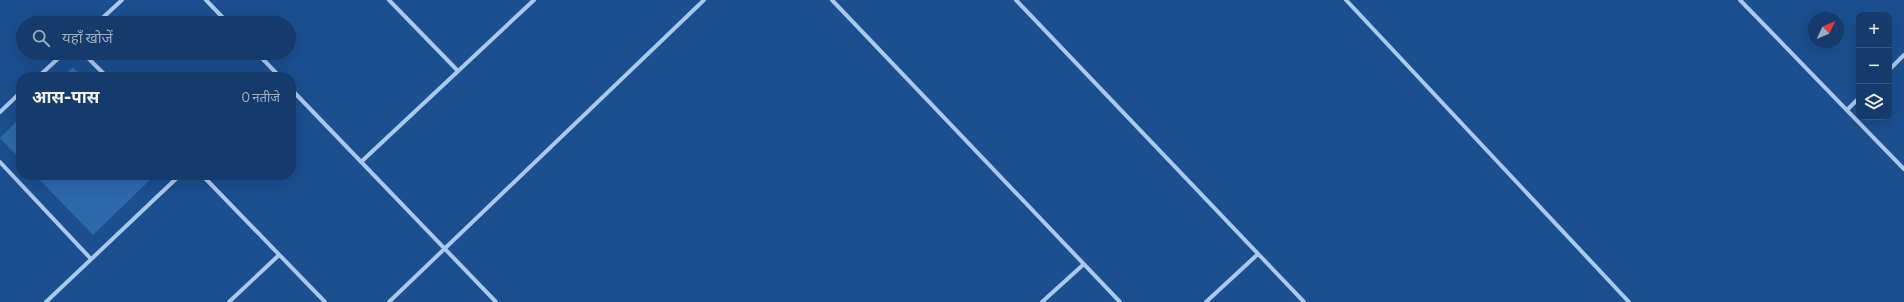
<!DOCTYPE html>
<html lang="hi">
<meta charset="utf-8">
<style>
body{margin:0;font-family:Commissioner,"Noto Sans Devanagari",sans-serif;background:#214673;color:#f1f3f6}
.controls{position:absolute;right:12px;top:12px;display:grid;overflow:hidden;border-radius:8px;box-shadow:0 4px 16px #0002}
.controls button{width:36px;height:36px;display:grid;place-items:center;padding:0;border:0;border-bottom:1px solid #33557e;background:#143b6b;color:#f1f3f6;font:20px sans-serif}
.compass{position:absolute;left:1808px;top:12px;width:36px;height:36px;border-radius:50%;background:#143b6b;box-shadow:0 4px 16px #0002;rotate:46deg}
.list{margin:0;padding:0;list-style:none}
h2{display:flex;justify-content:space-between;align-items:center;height:52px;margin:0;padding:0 16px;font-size:17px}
h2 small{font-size:13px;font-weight:400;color:#9dadc1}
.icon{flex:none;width:22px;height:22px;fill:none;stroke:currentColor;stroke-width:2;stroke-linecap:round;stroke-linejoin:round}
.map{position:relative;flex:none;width:1904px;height:302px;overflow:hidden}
.search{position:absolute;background:#143b6b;box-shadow:0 4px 16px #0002;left:16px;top:16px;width:280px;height:44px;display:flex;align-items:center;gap:10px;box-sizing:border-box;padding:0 14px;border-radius:22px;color:#9dadc1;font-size:15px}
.panel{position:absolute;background:#143b6b;box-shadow:0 4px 16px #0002;left:16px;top:72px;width:280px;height:108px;border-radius:16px}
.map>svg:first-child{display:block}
</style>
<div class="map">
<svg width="1904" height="302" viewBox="0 0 1904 302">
<rect width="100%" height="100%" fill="#1b4f8f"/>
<path fill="#2e69ad" d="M73 67 82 77H63Z
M21 117V160L0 138Z
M35 175H155L93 235Z"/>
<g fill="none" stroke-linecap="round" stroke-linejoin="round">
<path stroke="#a9c9ee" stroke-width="4" d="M206 0 228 23
M389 0 458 71
M832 0 1120 302
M1016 0 1304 302
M1346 0 1629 302
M1740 0 1904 169
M97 23 122 0
M83 53 107 77
M257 53 280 77
M1889 70 1904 55
M38 77 64 53
M291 89 496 302
M1848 109 1859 98
M0 112 21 92
M0 162 91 259
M361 162 534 0
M202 175 325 302
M46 302 180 175
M229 302 279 255
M389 302 704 0
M1042 302 1084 264
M1206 302 1258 254"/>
</g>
</svg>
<div class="controls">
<button>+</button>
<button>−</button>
<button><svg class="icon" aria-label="layers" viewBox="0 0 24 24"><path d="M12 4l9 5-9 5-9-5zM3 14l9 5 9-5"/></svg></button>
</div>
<svg class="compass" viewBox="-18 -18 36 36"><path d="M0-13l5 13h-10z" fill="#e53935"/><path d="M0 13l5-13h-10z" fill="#9dadc1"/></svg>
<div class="search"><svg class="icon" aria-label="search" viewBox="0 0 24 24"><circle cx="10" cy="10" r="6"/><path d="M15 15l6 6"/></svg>यहाँ खोजें</div>
<section class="panel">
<h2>आस-पास<small>0 नतीजे</small></h2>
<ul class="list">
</ul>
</section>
</div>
